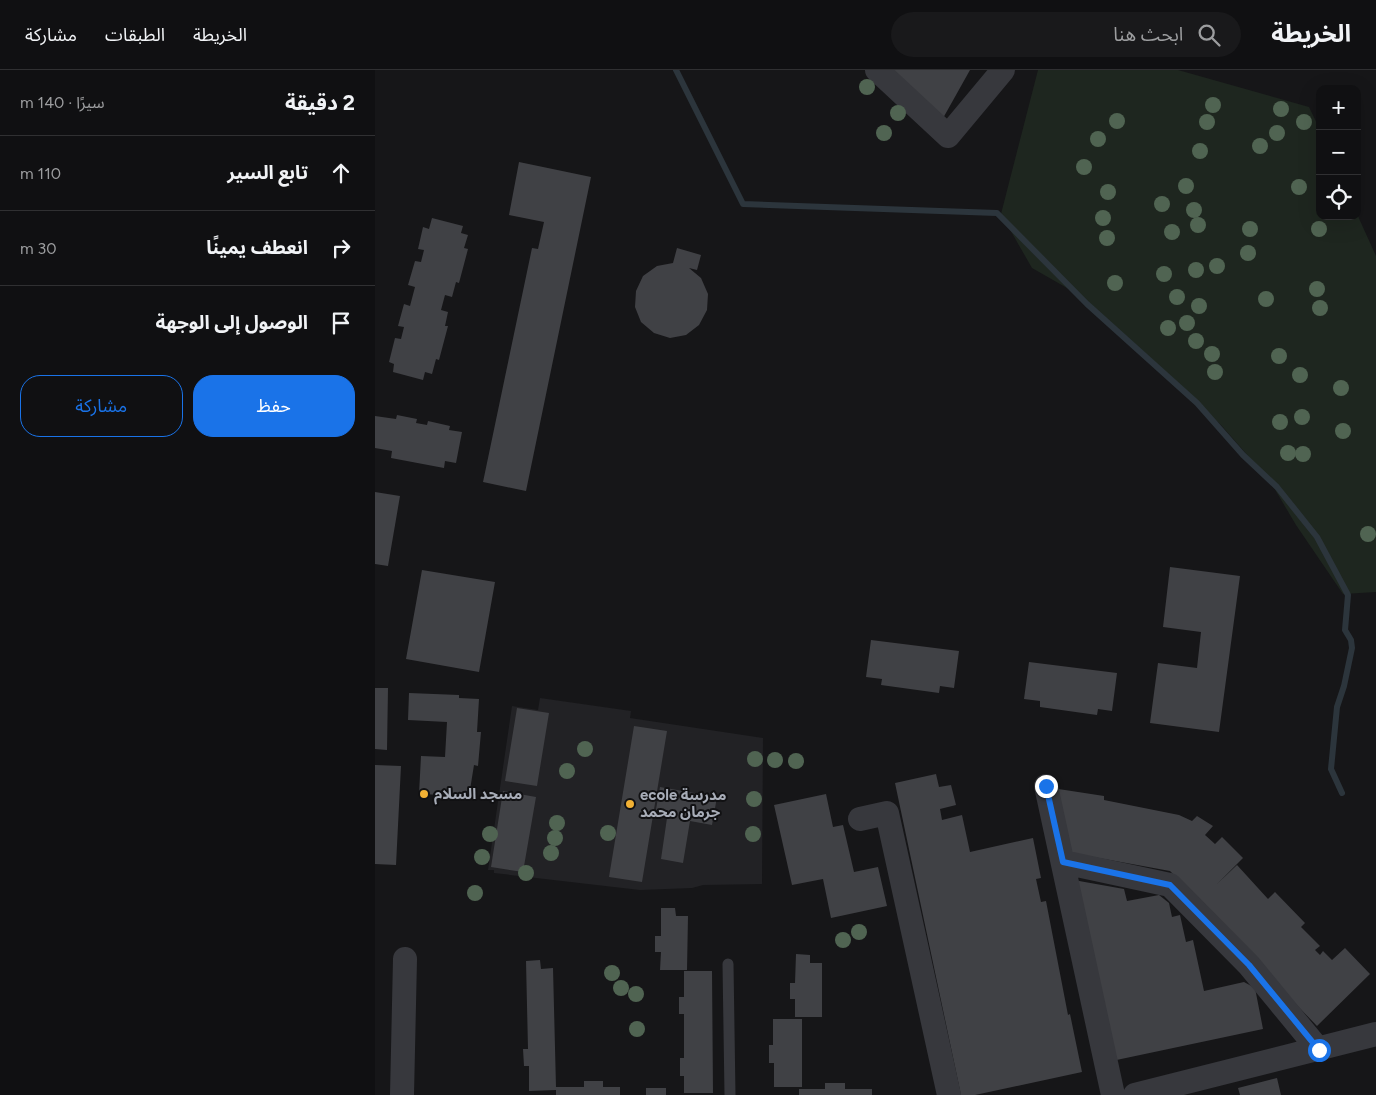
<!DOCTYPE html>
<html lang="ar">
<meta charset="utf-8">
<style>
body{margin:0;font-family:Figtree,"Noto Sans Arabic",sans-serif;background:#19191b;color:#f1f3f6;direction:rtl}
.controls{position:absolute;right:15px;top:15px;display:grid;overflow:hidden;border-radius:10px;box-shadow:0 5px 20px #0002}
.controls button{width:45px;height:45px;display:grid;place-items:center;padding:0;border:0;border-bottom:1px solid #303032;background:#101012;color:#f1f3f6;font:25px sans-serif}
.stop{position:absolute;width:15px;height:15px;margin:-11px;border:4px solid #1a73e8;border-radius:50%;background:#fff}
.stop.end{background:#1a73e8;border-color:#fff;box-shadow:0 1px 5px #0008}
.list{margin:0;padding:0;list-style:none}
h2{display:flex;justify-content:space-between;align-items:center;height:65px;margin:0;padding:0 20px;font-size:21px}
h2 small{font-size:16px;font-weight:400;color:#9c9d9f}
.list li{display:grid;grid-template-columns:32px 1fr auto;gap:15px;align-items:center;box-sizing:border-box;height:75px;padding:0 20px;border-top:1px solid #303032}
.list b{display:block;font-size:19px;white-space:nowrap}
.list em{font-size:16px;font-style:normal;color:#9c9d9f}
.actions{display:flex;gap:10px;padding:15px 20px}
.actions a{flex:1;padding:11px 0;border:1px solid #1a73e8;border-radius:20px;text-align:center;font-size:18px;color:#1a73e8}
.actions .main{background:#1a73e8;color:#fff}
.icon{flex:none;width:28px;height:28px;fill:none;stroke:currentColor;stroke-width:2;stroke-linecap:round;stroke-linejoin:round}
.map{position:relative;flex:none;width:1001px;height:1025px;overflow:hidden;direction:ltr}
header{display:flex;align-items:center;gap:30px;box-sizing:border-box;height:70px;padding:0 25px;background:#101012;border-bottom:1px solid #303032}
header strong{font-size:24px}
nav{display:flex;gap:28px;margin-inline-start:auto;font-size:18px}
.search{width:350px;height:45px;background:#19191b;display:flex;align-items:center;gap:12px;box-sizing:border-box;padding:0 18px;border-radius:28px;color:#9c9d9f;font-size:19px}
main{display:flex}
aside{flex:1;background:#101012}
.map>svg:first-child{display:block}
</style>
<header>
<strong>الخريطة</strong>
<div class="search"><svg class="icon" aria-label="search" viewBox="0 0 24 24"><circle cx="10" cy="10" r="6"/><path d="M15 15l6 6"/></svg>ابحث هنا</div>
<nav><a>الخريطة</a><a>الطبقات</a><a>مشاركة</a></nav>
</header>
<main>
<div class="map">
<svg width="1001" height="1025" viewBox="0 0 1001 1025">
<rect width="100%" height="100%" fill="#161618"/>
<path fill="#222225" d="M165 628 256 641 255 648 388 668 387 814 328 815 317 818 265 820 119 803V800H113L137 636 163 640Z"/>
<path fill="#1e261f" d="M663 0H803L934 37 945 60V146H982V144L1001 186V522L968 524 921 455 895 411 846 355 699 222 657 198 626 144Z"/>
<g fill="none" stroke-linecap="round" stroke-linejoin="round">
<path stroke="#2c353c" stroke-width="6" d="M301 0 368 134 622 143 712 234 822 333 868 385 902 417 942 467 973 525 970 560 976 570 977 578 969 616 962 637 956 699 967 723"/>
</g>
<path fill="#404145" d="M512 0H595L567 50Z
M144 92 216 107 151 421 108 412 157 178 163 179 169 152 134 145Z
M57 148 88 156 86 163 93 165 89 178 93 179 84 213 81 212 77 227 70 225 66 240 73 242 70 256H73L64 290 61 289 57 304 50 302 48 310 18 302 19 294 14 292 20 268 26 269 29 257 23 256 29 234 35 236 40 217 33 215 40 191 46 192 49 180 43 179 48 157 54 159Z
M302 178 326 185 322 200 314 198 326 208 333 224 332 240 324 255 311 265 295 268 279 263 266 252 260 237 261 221 268 206 282 196 298 193Z
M22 345 42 349 41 353 52 355 53 351 75 356 74 360 87 362 81 393 70 391 69 398 16 388 17 381 0 378V346L21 349Z
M0 422 25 426 13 496 0 494Z
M795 497 865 506 844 662 775 653 783 593 822 598 826 562 788 557Z
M47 500 120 512 104 602 31 589Z
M496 570 584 581 579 618 565 616 564 623 506 615 507 609 491 607Z
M654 592 742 603 737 641 723 639 722 645 665 637V631L649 629Z
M0 618H13L12 680 0 679Z
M34 623 84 625V628L104 629 102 662H106L103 696 99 695 94 726 44 724 46 686 70 687 72 652 33 650Z
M142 638 174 643 162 716 130 711Z
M259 656 292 661 267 812 234 807Z
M0 695 26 696 21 795 0 794Z
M561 704 564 717 576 715 581 735 565 739 567 750 587 745 595 782 658 768 666 808 661 809 666 832 671 831 693 945 695 944 707 1002 600 1025H586L520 713Z
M285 717 342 727 337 755 315 751 308 793 286 789 292 748 280 745Z
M677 718 729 726V730L804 745 817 751 822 746 838 756 830 765 840 774 847 767 868 788 842 814 862 795 893 829 900 822 930 853 926 857 945 876 940 880 945 885 948 881 957 890 970 878 995 904 942 956 823 833 825 831 795 801 691 782Z
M128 721 161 727 148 802 116 797Z
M451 724 458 757 468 755 479 802 503 797 512 836 456 848 448 809 417 815 399 735Z
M693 809 749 819 752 831 784 825 794 833 797 847 805 845 811 872 818 870 829 921 869 912 880 918 888 959 732 992Z
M286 838H300L301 846H313L312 900H285L286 882H280V866H286Z
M421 884 435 885V893H447V947H420V929H415V913H420Z
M165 890 166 899 178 898 181 1017H209V1011H228V1017H245V1025H181V1020L154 1021V996H149L148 979H153L151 891Z
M309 901H337L338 1023H309V1006H305V988H309V944H304V927H309Z
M398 949H427V1017H399V993H394V975H398Z
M902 1008 906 1025H865L863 1018Z
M450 1013H470V1019H497V1025H424V1019H450Z
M271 1018H291V1025H271Z"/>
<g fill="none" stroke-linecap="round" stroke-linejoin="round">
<path stroke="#37383d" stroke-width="11" d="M353 894 355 1025"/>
<path stroke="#37383d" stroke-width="24" d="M502 0 573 66 628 0
M671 716 738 1025
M485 749 512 743 574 1025
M688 792 795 815 874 895 944 980
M27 1025 30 889
M760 1025 1001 964"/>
</g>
<g fill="#506452">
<circle cx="492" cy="17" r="8"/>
<circle cx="838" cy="35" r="8"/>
<circle cx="906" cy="39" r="8"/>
<circle cx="523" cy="43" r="8"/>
<circle cx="742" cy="51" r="8"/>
<circle cx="832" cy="52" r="8"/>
<circle cx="929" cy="52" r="8"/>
<circle cx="509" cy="63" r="8"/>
<circle cx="902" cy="63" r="8"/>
<circle cx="723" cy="69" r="8"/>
<circle cx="885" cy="76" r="8"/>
<circle cx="825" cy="81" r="8"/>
<circle cx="709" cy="97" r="8"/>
<circle cx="811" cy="116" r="8"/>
<circle cx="924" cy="117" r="8"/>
<circle cx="733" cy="122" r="8"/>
<circle cx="787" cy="134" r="8"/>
<circle cx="819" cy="140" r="8"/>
<circle cx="728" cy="148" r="8"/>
<circle cx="823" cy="155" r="8"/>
<circle cx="875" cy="159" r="8"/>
<circle cx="944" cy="159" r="8"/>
<circle cx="797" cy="162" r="8"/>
<circle cx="732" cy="168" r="8"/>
<circle cx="873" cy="183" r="8"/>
<circle cx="842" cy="196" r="8"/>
<circle cx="821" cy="200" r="8"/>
<circle cx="789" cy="204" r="8"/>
<circle cx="740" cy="213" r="8"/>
<circle cx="942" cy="219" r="8"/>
<circle cx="802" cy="227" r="8"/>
<circle cx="891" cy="229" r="8"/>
<circle cx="824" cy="236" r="8"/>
<circle cx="945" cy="238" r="8"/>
<circle cx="812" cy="253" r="8"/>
<circle cx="793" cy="258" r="8"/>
<circle cx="821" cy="271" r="8"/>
<circle cx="837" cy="284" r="8"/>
<circle cx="904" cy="286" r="8"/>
<circle cx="840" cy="302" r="8"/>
<circle cx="925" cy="305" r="8"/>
<circle cx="966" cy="318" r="8"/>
<circle cx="927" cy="347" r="8"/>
<circle cx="905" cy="352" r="8"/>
<circle cx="968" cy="361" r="8"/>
<circle cx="913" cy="383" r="8"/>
<circle cx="928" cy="384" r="8"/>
<circle cx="993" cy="464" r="8"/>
<circle cx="210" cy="679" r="8"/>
<circle cx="380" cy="689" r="8"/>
<circle cx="400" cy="690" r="8"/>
<circle cx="421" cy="691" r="8"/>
<circle cx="192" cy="701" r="8"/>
<circle cx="379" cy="729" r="8"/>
<circle cx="182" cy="753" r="8"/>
<circle cx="233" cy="763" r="8"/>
<circle cx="115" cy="764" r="8"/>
<circle cx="378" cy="764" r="8"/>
<circle cx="180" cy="768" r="8"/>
<circle cx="176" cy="783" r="8"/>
<circle cx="107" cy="787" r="8"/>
<circle cx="151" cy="803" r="8"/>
<circle cx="100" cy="823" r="8"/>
<circle cx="484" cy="862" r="8"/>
<circle cx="468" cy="870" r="8"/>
<circle cx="237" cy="903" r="8"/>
<circle cx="246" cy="918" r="8"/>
<circle cx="261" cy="924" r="8"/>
<circle cx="262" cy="959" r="8"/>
</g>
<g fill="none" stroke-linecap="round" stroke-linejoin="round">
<path stroke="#1a73e8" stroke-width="6" d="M671 716 688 792 795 815 874 895 944 980"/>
</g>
<g fill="#f2b134" stroke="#111113" stroke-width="2">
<circle cx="49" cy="724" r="5"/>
<circle cx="255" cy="734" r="5"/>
</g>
<g text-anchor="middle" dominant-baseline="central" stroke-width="4" stroke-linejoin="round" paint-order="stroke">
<g font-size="15" font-weight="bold" fill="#a8adb8" stroke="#111113" text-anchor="start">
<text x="59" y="724">مسجد السلام</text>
<text x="265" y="725">ecole مدرسة<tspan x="265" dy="17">جرمان محمد</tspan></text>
</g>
</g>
</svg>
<div class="controls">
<button>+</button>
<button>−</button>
<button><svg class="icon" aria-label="locate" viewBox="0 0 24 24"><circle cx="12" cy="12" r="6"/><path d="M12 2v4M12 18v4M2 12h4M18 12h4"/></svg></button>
</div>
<div class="stop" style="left:944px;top:980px"></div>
<div class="stop end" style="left:671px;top:716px"></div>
</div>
<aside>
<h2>2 دقيقة<small>سيرًا · 140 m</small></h2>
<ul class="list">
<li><svg class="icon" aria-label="ahead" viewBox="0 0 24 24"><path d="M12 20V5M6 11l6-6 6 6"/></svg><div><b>تابع السير</b></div><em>110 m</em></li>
<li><svg class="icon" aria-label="right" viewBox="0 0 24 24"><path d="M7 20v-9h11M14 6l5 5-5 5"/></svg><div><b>انعطف يمينًا</b></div><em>30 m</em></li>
<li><svg class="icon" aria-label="arrive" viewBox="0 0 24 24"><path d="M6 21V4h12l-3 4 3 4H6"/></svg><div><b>الوصول إلى الوجهة</b></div></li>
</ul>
<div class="actions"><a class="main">حفظ</a><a>مشاركة</a></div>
</aside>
</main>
